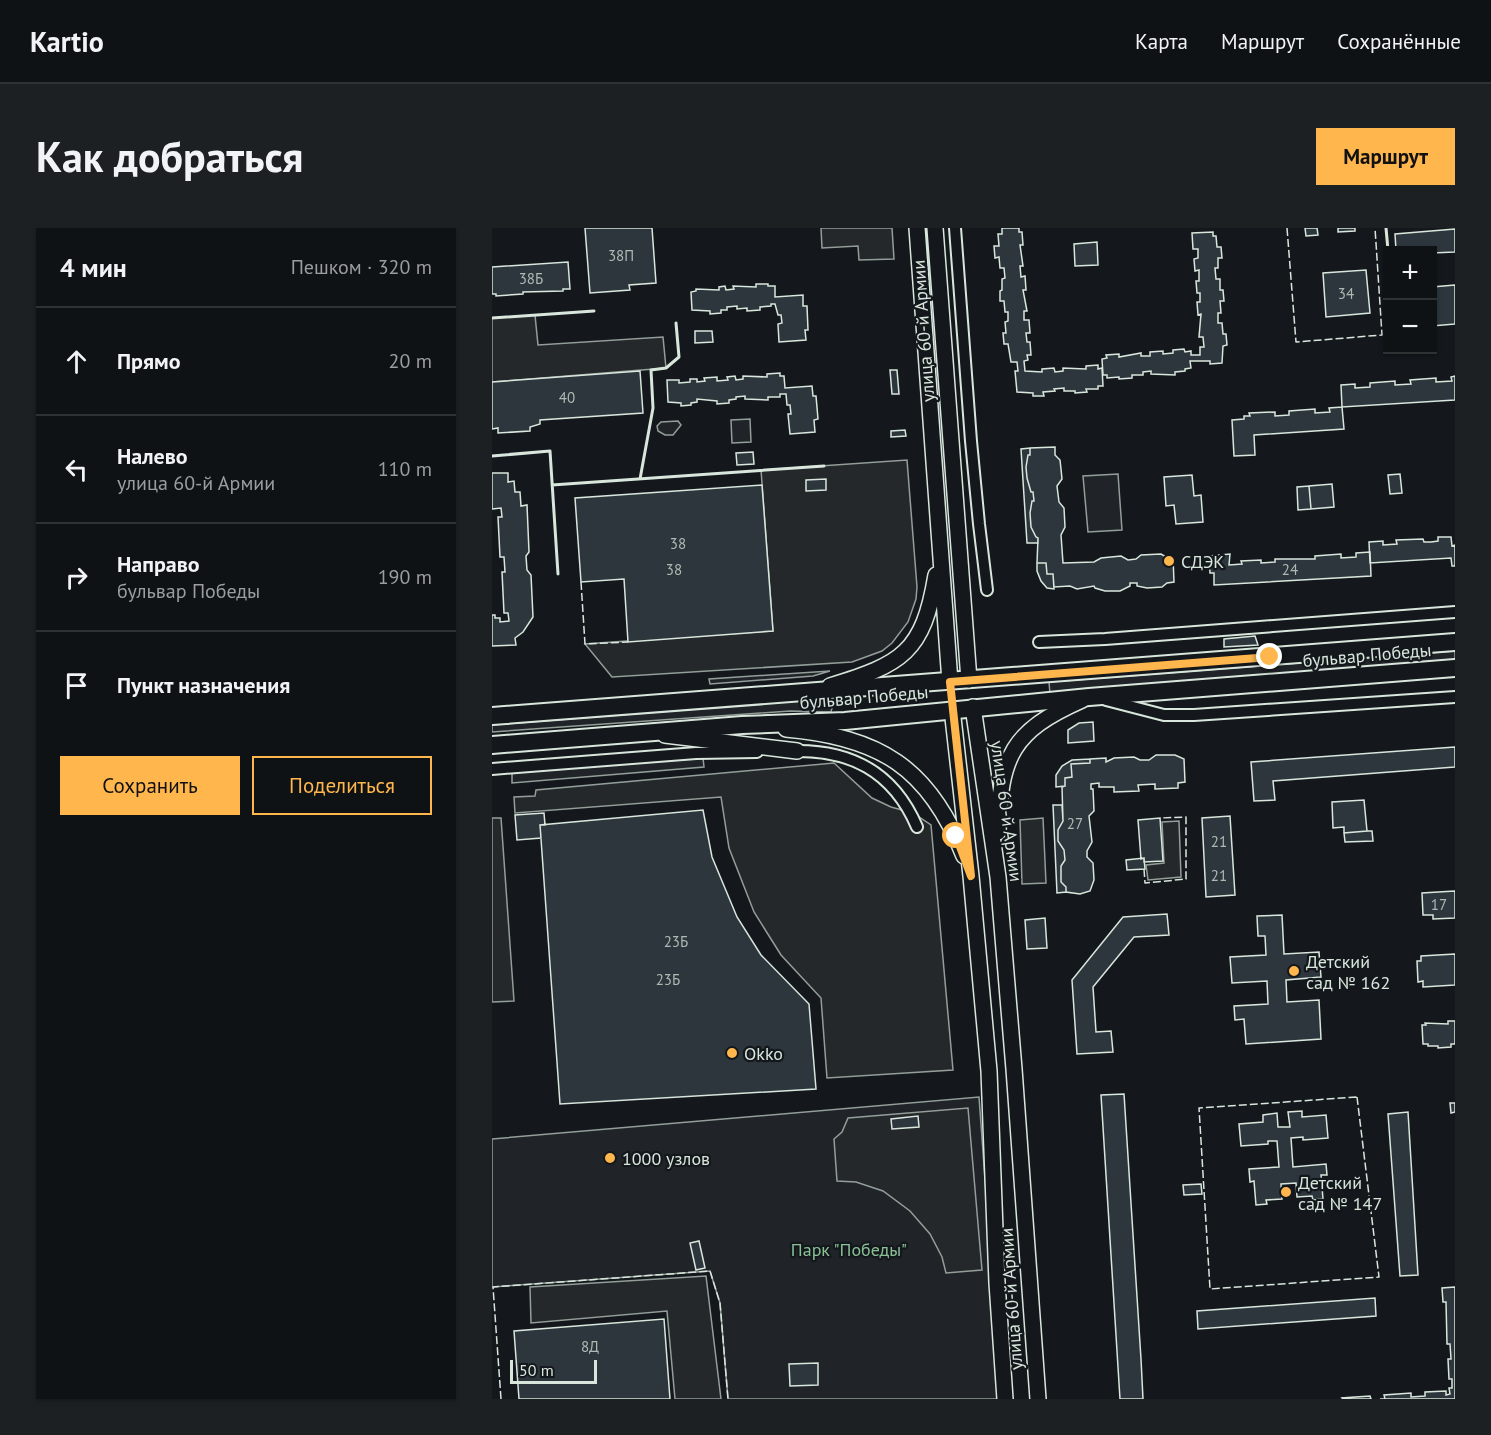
<!DOCTYPE html>
<html lang="ru">
<meta charset="utf-8">
<style>
body{margin:0;font-family:"PT Sans",sans-serif;background:#1d2022;color:#f1f3f6}
.controls{position:absolute;right:18px;top:18px;display:grid;overflow:hidden;border-radius:0px;box-shadow:0 2px 4px #0004}
.controls button{width:54px;height:54px;display:grid;place-items:center;padding:0;border:0;border-bottom:2px solid #2f3234;background:#0f1215;color:#f1f3f6;font:30px sans-serif}
.scale{position:absolute;left:18px;bottom:15px;width:87px;box-sizing:border-box;padding-left:6px;border:3px solid #d8e6dc;border-top:0;font-size:16px;line-height:21px;white-space:nowrap;color:#d8e6dc;-webkit-text-stroke:4px #14181c;paint-order:stroke}
.stop{position:absolute;width:18px;height:18px;margin:-14px;border:4px solid #ffb74d;border-radius:50%;background:#fff}
.stop.end{background:#ffb74d;border-color:#fff;box-shadow:0 2px 6px #0008}
.list{margin:0;padding:0;list-style:none}
h2{display:flex;justify-content:space-between;align-items:center;height:78px;margin:0;padding:0 24px;font-size:26px}
h2 small{font-size:20px;font-weight:400;color:#9b9ea0}
.list li{display:grid;grid-template-columns:39px 1fr auto;gap:18px;align-items:center;box-sizing:border-box;height:108px;padding:0 24px;border-top:2px solid #2f3234}
.list b{display:block;font-size:22px;white-space:nowrap}
.list p{margin:0;font-size:20px;white-space:nowrap;color:#9b9ea0}
.list em{font-size:20px;font-style:normal;color:#9b9ea0}
.actions{display:flex;gap:12px;padding:18px 24px}
.actions a{flex:1;padding:14px 0;border:2px solid #ffb74d;border-radius:0px;text-align:center;font-size:21px;color:#ffb74d}
.actions .main{background:#ffb74d;color:#111}
.icon{flex:none;width:33px;height:33px;fill:none;stroke:currentColor;stroke-width:2;stroke-linecap:round;stroke-linejoin:round}
.map{position:relative;flex:none;width:963px;height:1171px;overflow:hidden;border-radius:0px}
header{display:flex;align-items:center;gap:36px;box-sizing:border-box;height:84px;padding:0 30px;background:#0f1215;border-bottom:2px solid #2f3234}
header strong{font-size:28px}
nav{display:flex;gap:33px;margin-inline-start:auto;font-size:21px}
.intro{display:flex;align-items:center;justify-content:space-between;box-sizing:border-box;height:144px;padding:0 36px}
h1{margin:0;font-size:42px}
.button{padding:15px 27px;border-radius:0px;background:#ffb74d;color:#111;font-size:21px;font-weight:700}
main{display:flex;gap:36px;padding:0 36px}
aside{flex:1;background:#0f1215;border-radius:0px;box-shadow:0 2px 4px #0004}
.map>svg:first-child{display:block}
</style>
<header>
<strong>Kartio</strong>
<nav><a>Карта</a><a>Маршрут</a><a>Сохранённые</a></nav>
</header>
<div class="intro"><h1>Как добраться</h1><a class="button">Маршрут</a></div>
<main>
<aside>
<h2>4 мин<small>Пешком · 320 m</small></h2>
<ul class="list">
<li><svg class="icon" aria-label="ahead" viewBox="0 0 24 24"><path d="M12 20V5M6 11l6-6 6 6"/></svg><div><b>Прямо</b></div><em>20 m</em></li>
<li><svg class="icon" aria-label="left" viewBox="0 0 24 24"><path d="M17 20v-9H6M10 6l-5 5 5 5"/></svg><div><b>Налево</b><p>улица 60-й Армии</p></div><em>110 m</em></li>
<li><svg class="icon" aria-label="right" viewBox="0 0 24 24"><path d="M7 20v-9h11M14 6l5 5-5 5"/></svg><div><b>Направо</b><p>бульвар Победы</p></div><em>190 m</em></li>
<li><svg class="icon" aria-label="arrive" viewBox="0 0 24 24"><path d="M6 21V4h12l-3 4 3 4H6"/></svg><div><b>Пункт назначения</b></div></li>
</ul>
<div class="actions"><a class="main">Сохранить</a><a>Поделиться</a></div>
</aside>
<div class="map">
<svg width="963" height="1171" viewBox="0 0 963 1171">
<rect width="100%" height="100%" fill="#14181c"/>
<path fill="#202428" stroke="#939e99" stroke-width="1.5" d="M258 191 259 214 240 215 239 192Z
M186 193 189 197 181 207H173L166 203 165 198 169 194Z
M626 246 630 302 596 304 591 248Z
M963 423V435L558 466 557 454Z
M338 443 321 448 218 456 217 451Z
M345 470 341 476 339 484 298 483 0 504V497Z
M211 530 212 539 20 555V544Z
M487 869 509 1171H236L228 1075 218 1043 0 1059V911Z"/>
<path fill="#24282b" stroke="#939e99" stroke-width="1.5" d="M329 0H400L402 31 367 32 366 18 330 20Z
M43 87 46 117 171 109 174 140 0 154V90Z
M415 232 425 359 424 371 416 394 400 415 390 423 360 434 120 449 93 416 281 403 269 242Z
M342 535 380 570 399 579 421 585 439 597 461 842 335 850 329 770 289 727 262 684 237 620 229 569 23 585 22 569 43 568 44 562Z
M0 590H9L22 773 0 774Z
M551 590 554 655 530 656 528 592Z
M687 593 689 649 656 652 654 637 672 635 670 594Z
M476 880 490 1042 454 1045 450 1029 438 1006 418 983 391 963 364 954 345 953 342 911 350 904 356 890Z
M214 1048 229 1171H183L175 1083 39 1095 38 1059Z"/>
<path fill="#2c363c" stroke="#d8e6dc" stroke-width="1.5" d="M93 0H160L164 55 137 57 138 62 98 65Z
M510 0H527V4H530L531 17H528L531 38H528L529 49 533 48 534 62H531L535 83H532V92H537L538 105H534L535 114H538L539 127H535L536 132 532 133 533 143 550 144V141L562 140 563 144 571 143V140L594 141V138L606 137V141L610 140 611 158H606V161H594L595 164 583 165V163H572V160L562 161 563 163 551 164 552 168H541V165L525 164 523 143H526L525 134H519L516 116H512L511 105H514L513 94 516 93V84H513L512 73H508V63L510 62V51L513 50 512 40H508L507 29 503 30 502 18H507L506 6H510Z
M813 0H825L826 7 814 8Z
M846 0H863V3L846 4Z
M963 1V24L940 25V22H904L903 6Z
M721 4V8H724L725 19H729L730 30H726V40H723L724 51H728V62H731L732 73H728L729 85H726V95H730L731 106H734L735 117 731 118 730 135 718 136V133H698L699 140 693 141V143L683 144V147L659 146V143L651 144V147H640V150L627 151V149L615 150V147H611L610 131 615 130 614 127 627 126V129L649 125V128H658V124L671 123V126L681 125V122L692 121 693 124 699 123V127H708V119H712L711 109H707L709 86 706 87 705 74H708V65H705L704 53H707V42L703 43 702 31 706 30V21H701L700 5Z
M605 14 606 37 583 38 582 16Z
M76 34 78 61H71V63L31 64V66L4 68V66H0V39Z
M874 42 878 85 834 89 831 45Z
M264 56H276V58H283V69L311 67V78H315L316 102H313L314 112 287 114 286 96 290 95 289 87H286L283 76H279V78L268 79V82L255 83V80L245 81V78L235 79V82H229V85L218 86V83L200 82 199 64 204 63V61L227 62V59L233 58 234 62 242 61 241 58 264 59Z
M963 57V96L940 98V59Z
M203 103H220L221 114 203 115Z
M398 142H405L407 166H400Z
M148 143 151 185 48 192V196L38 199V203L6 205V200L0 201V154Z
M288 145V148H292L293 160 320 158 321 168H324L326 191 322 192 323 204 298 206 296 186H299L298 177H295L294 166H288V169H276V172L253 171V168L244 169V171L237 172V175L225 176V173L205 171V174L199 175V177L189 178V175L176 174 175 152H187V155L198 154V151H205V154L213 153 212 150 225 149V153L236 152 235 149 243 148 244 152 251 151V148L275 149V146Z
M963 148V172L850 179 849 157 863 156V160L878 159V155L903 153V157L919 156 918 152 944 150V154L960 153 959 149Z
M850 179 852 201 762 207 763 227 742 228 740 192 752 191V188H758L757 185 783 184V188L797 187V183L823 181V185L838 184 837 180Z
M413 202 414 208 399 209V203Z
M563 219V227L568 232 569 241 570 251 565 258 567 274 572 280 573 299 569 307 571 335 602 334 609 330 629 328 636 332 644 331 649 327 669 326 674 329H681L682 354 675 355 670 359 655 360 645 358V355H638V358L628 363H613L603 360 602 358 585 361 578 358 562 359 561 346H555L554 335H545L546 310 544 309 539 299 538 285 540 273H542L541 264H539L535 250 534 239 536 227H538V220Z
M538 220V227H536L534 239 535 250 539 264H541L542 273H540L538 285 539 299 544 309 546 310V315H535L529 221Z
M261 224 262 236 245 237 244 225Z
M0 245H16V254L22 253 23 264H28L29 278 35 277 37 324 34 328 35 342 39 347 41 389 31 404 23 410 24 417 0 418V387H3V390H8V394L17 393 16 385H12L10 344H13L12 329H8L6 289H10L9 280 0 281Z
M908 246 910 265 898 266 896 247Z
M700 247 702 268 709 267 711 294 684 296 682 277 674 278 672 249Z
M334 251V262L314 263V252Z
M840 256 842 279 819 281 817 258Z
M270 257 281 403 136 414 132 351 89 354 83 270Z
M817 258 819 281 806 282 805 259Z
M946 309H959L960 318 963 317V338H960L959 330 878 335 877 314 891 313V317L905 316 904 312 931 311 932 314H939L946 313Z
M878 324 879 348 722 357V345H718L717 328 738 326 737 337 750 336 749 333 769 332V335L783 334V331H823V328L849 326V330L864 329V325Z
M545 335H554L555 346H561L562 361 555 360 549 353 545 343Z
M763 408 766 417 732 419V411Z
M601 494 602 513 576 515V502L587 495Z
M963 519V539L781 553 783 572 762 573 759 534Z
M664 527H683L692 531 693 554 686 555V560L663 561V556L646 557 647 563 622 564V559H607V555L599 556V561H601L602 583 597 588 600 614 595 623V629L601 635 602 652 598 663 588 666 574 664V659L569 654V638L573 632 572 622 566 613V602L571 593 570 559 573 558V550L580 549 579 536 598 535V531L614 530V534L622 530 642 529 648 532H657Z
M598 531V535L579 536 580 549 573 550V558L564 559V547L570 538 580 532Z
M872 572 875 603 852 605V599L841 600 840 574Z
M561 577H570L571 593 566 602V613L572 622 573 632 569 638V654L574 659V664L565 665Z
M211 582 220 629 245 689 269 727 317 776 324 861 68 876 48 597Z
M52 585 53 597H48L49 610 25 612 23 587Z
M738 588 743 667 714 669 710 590Z
M668 590 671 633 652 634V630L649 631 646 592Z
M875 603H880L881 613 853 614 852 605Z
M652 630 653 641 635 642 634 632Z
M963 663V690L941 691V687H931L930 665Z
M675 686 677 707 642 709 601 759 604 804 619 803 621 824 585 826 580 752 631 689Z
M790 687 792 726 827 724 829 749 794 752 795 774 827 772 829 811 754 816 752 791 743 792 742 778 776 776 775 753 740 755 738 729 774 727 773 708H766L765 688Z
M553 690 555 720 535 721 533 692Z
M963 726V757L931 759V753L926 754 925 733H929V728Z
M956 793H963V816H959V819L946 820V818H936V816H931L930 797H934L933 795 956 796Z
M632 866 649 1131 651 1171H628L609 867Z
M958 875H963V884L959 885Z
M810 883V889L834 887 836 910 811 912V909L799 910 801 939 834 936 835 947H829L831 971 821 972 820 968 805 969 804 955 789 956 790 971 774 972 775 976 764 977 762 953 758 954 757 941 787 939 785 913H776V916L749 918 747 896 771 894V887L785 885 786 899H798L796 884Z
M916 884 926 1047 908 1048 896 886Z
M426 888 427 899 400 901 399 891Z
M709 956 710 966 692 967 691 957Z
M207 1013 213 1040 204 1042 198 1015Z
M963 1059V1171H888H893L892 1167 919 1165V1169L933 1168V1164L954 1163V1167L958 1166 957 1160H960V1151H957L956 1131H959L958 1116H955L954 1074H951L950 1060Z
M883 1070 884 1088 706 1101 705 1083Z
M172 1091 178 1171H27L22 1103Z
M326 1135V1157L298 1158 297 1136Z
M878 1168 879 1171H851L850 1170Z"/>
<g fill="none" stroke-linecap="round" stroke-linejoin="round">
<defs>
<path id="street" d="M463 0 479 213 487 296 495 362
M547 414 613 411 963 384
M614 472 672 487H702L963 469
M299 523C358 521 401 543 425 599
M0 541 204 525 265 524"/>
<path id="secondary" d="M425 0 458 454
M443 0 477 452
M338 458C410 436 431 425 444 347
M481 479 506 649 522 841 546 1171
M460 481 479 648 497 843 505 1055 513 1171
M294 501C387 509 437 539 472 628
M173 507 305 523
M506 604C508 528 520 503 590 472"/>
<path id="primary" d="M0 488 963 414
M0 517 250 497 353 493 597 469 963 440"/>
</defs>
<use href="#street" stroke="#d8e6dc" stroke-width="14"/>
<use href="#secondary" stroke="#d8e6dc" stroke-width="18"/>
<use href="#primary" stroke="#d8e6dc" stroke-width="20"/>
<use href="#street" stroke="#14181c" stroke-width="10"/>
<use href="#secondary" stroke="#14181c" stroke-width="15"/>
<use href="#primary" stroke="#14181c" stroke-width="16"/>
<path stroke="#d8e6dc" stroke-width="1.5" stroke-dasharray="8 3" stroke-linecap="butt" d="M795 0 804 114 890 107 883 0
M89 354 93 416 136 414
M652 641 653 655 694 651V589L668 590
M865 869 887 1049 718 1061 707 880Z
M9 1171 1 1059 218 1043 228 1075 236 1171"/>
<path stroke="#d8e6dc" stroke-width="3" d="M894 0 896 22
M0 90 102 83
M0 228 58 223 66 346
M148 251 161 180 159 142 174 140 187 129 184 95
M60 257 332 238"/>
</g>
<g fill="none" stroke-linecap="round" stroke-linejoin="round">
<path stroke="#ffb74d" stroke-width="8" d="M464 608 479 648 458 454 778 429"/>
</g>
<g fill="#ffb74d" stroke="#14181c" stroke-width="2">
<circle cx="677" cy="333" r="6"/>
<circle cx="802" cy="743" r="6"/>
<circle cx="240" cy="825" r="6"/>
<circle cx="118" cy="930" r="6"/>
<circle cx="794" cy="964" r="6"/>
</g>
<g text-anchor="middle" dominant-baseline="central" stroke-width="4.5" stroke-linejoin="round" paint-order="stroke">
<g font-size="15" fill="#adbab4">
<text x="129" y="27">38П</text>
<text x="39" y="50">38Б</text>
<text x="854" y="65">34</text>
<text x="75" y="169">40</text>
<text x="186" y="315">38</text>
<text x="182" y="341">38</text>
<text x="798" y="341">24</text>
<text x="583" y="595">27</text>
<text x="727" y="613">21</text>
<text x="727" y="647">21</text>
<text x="947" y="676">17</text>
<text x="184" y="713">23Б</text>
<text x="176" y="751">23Б</text>
<text x="98" y="1118">8Д</text>
</g>
<g font-size="18" fill="#d8e6dc" stroke="#14181c">
<text transform="translate(431 103) rotate(-94)">улица 60-й Армии</text>
<text transform="translate(875 427) rotate(-5)">бульвар Победы</text>
<text transform="translate(372 469) rotate(-5)">бульвар Победы</text>
<text transform="translate(515 583) rotate(82)">улица 60-й Армии</text>
<text transform="translate(519 1071) rotate(-94)">улица 60-й Армии</text>
</g>
<g font-size="18" fill="#d8e6dc" stroke="#14181c" text-anchor="start">
<text x="689" y="333">СДЭК</text>
<text x="814" y="733">Детский<tspan x="814" dy="21">сад № 162</tspan></text>
<text x="252" y="825">Okko</text>
<text x="130" y="930">1000 узлов</text>
<text x="806" y="954">Детский<tspan x="806" dy="21">сад № 147</tspan></text>
</g>
<g font-size="18" fill="#8ac095" stroke="#14181c">
<text x="357" y="1021">Парк "Победы"</text>
</g>
</g>
</svg>
<div class="controls">
<button>+</button>
<button>−</button>
</div>
<div class="scale">50 m</div>
<div class="stop" style="left:464px;top:608px"></div>
<div class="stop end" style="left:778px;top:429px"></div>
</div>
</main>
